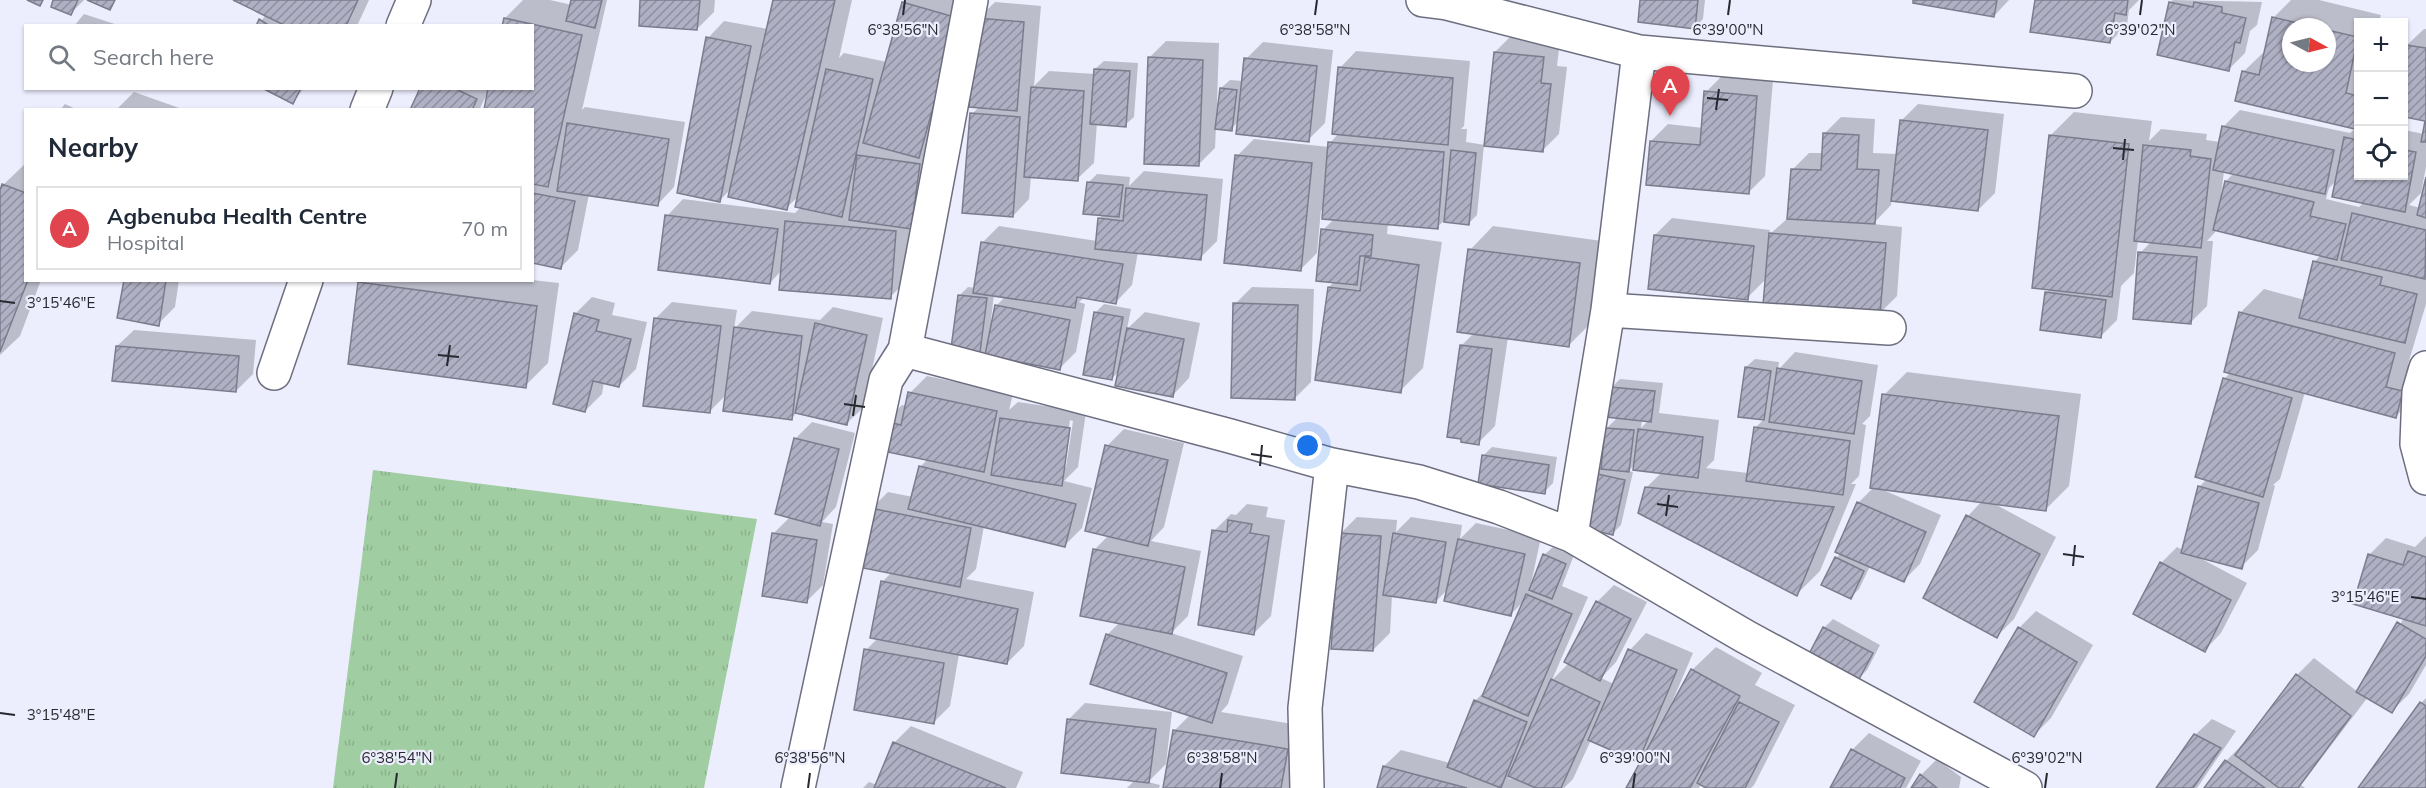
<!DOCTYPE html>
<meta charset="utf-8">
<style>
body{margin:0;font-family:Mulish,sans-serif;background:#f2f2f3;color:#1f2937}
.controls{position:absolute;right:18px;top:18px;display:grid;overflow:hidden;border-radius:0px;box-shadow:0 2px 4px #0004}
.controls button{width:54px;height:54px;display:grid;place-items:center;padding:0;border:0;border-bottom:2px solid #e0e1e3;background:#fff;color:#1f2937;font:30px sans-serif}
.compass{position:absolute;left:2282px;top:18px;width:54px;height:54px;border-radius:50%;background:#fff;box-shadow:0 2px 4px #0004;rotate:97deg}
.you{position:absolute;left:1308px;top:446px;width:21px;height:21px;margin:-15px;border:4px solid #fff;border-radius:50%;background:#1a73e8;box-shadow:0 0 0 9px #1a73e833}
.badge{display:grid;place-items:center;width:39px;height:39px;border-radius:50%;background:#2563eb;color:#fff;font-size:20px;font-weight:700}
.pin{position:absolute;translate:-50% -50px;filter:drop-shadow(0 2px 3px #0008)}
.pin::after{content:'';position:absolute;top:32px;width:21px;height:18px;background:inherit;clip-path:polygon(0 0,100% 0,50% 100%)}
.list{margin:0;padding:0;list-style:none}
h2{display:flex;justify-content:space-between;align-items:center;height:78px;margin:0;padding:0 24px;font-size:26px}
h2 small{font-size:20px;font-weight:400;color:#747a83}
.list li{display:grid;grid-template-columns:39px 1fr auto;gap:18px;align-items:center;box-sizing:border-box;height:84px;margin:0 12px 12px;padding:0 12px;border:2px solid #e0e1e3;border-radius:0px}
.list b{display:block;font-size:22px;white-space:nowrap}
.list p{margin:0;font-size:20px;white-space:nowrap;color:#747a83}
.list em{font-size:20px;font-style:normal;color:#747a83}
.icon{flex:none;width:33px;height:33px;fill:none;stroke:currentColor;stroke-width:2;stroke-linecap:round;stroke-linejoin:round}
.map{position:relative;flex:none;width:2426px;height:788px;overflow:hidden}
.search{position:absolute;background:#fff;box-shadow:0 2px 4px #0004;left:24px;top:24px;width:510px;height:66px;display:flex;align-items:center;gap:15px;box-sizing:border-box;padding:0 21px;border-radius:0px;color:#747a83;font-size:22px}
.panel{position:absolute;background:#fff;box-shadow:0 2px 4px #0004;left:24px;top:108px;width:510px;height:174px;border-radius:0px}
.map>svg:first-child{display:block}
</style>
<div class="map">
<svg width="2426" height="788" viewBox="0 0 2426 788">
<defs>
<pattern id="grass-tufts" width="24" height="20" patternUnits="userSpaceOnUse" patternTransform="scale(1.5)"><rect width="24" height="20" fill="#a1cda2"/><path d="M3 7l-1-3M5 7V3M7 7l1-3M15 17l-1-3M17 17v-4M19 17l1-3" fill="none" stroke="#8bb08c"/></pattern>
<pattern id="building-hatch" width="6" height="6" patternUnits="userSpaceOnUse" patternTransform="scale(1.5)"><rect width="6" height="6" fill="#afb0c3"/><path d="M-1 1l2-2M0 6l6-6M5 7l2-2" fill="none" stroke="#8e8f9f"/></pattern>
</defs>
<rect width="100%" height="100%" fill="#ecedfd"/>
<path fill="url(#grass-tufts)" d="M373 470 757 519 704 788H333Z"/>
<path fill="#0003" fill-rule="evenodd" d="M55 0H84L71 13Z
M237 0H369L357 26H258L266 14Z
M523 0H550L572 5 573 0H607L582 110 585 107 685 122 674 187 658 204 589 194 578 250 561 267 532 262V110L488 92 479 110H412L422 88H532V26L505 18Z
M642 0H715L714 12 697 29Z
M774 0H852L839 58 844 53 887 62 904 3 906 0H970L907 281 890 297 782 270 770 283 667 216 683 199 795 213 801 207 799 196 786 208 732 188 720 200 708 38 724 21 768 29Z
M1642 0H1705L1703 19 1694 28Z
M1915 0H2009L1994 16Z
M2036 0H2139L2129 10 2127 25 2110 42Z
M2173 0 2262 2 2257 25 2250 31 2245 53 2228 70 2170 2Z
M2291 0H2319L2381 15 2379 22H2358V176H2404V130L2424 134 2426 121V167L2421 193 2409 205 2421 208 2426 183V304L2408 364 2425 368 2419 393 2396 416 2305 392 2280 479 2273 485 2275 486 2258 550 2241 567 2198 557 2247 583 2221 633 2205 650 2161 563 2177 547 2183 550 2199 487 2207 479 2224 379 2231 372 2226 371 2241 312 2264 289 2305 300 2314 262 2321 255 2217 230 2207 241H2213L2207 306 2190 323 2140 253 2151 242 2138 240 2134 273 2121 286 2117 320 2100 337 2046 293 2050 289 2051 135 2074 112 2152 121 2149 141 2161 129 2207 134 2206 140 2220 142 2223 127 2240 110 2350 133 2356 128 2237 100 2243 72 2266 50 2273 18ZM2291 27H2327V63H2291ZM2224 171 2234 173 2226 181 2223 195H2221ZM2337 180 2364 202 2359 207 2326 199 2329 188Z
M995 2 1041 6 1034 86 1049 71 1095 74V69L1104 61 1138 63 1134 117 1125 125 1097 123 1094 163 1077 179 1031 176 1029 199 1013 216 972 114 979 107 978 19Z
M84 14 121 26H74Z
M2424 29H2426V119L2404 116V67L2407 45Z
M1512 35 1560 41 1557 66 1567 67 1559 134 1543 150 1484 145 1477 215 1468 224 1444 221 1437 227 1388 223 1387 234 1442 242 1423 368 1400 391 1329 287 1335 281 1323 230 1334 219 1321 210 1317 253 1300 270 1237 156 1254 139 1329 147 1330 143 1339 133 1340 68 1356 51 1470 61 1464 126 1461 129H1467L1466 142 1485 145 1495 52Z
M1166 41 1219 43 1217 103 1219 104 1221 88 1230 80 1243 81 1246 59 1263 42 1333 50 1325 123 1308 140 1239 121 1231 129 1216 127 1215 148 1198 165 1149 58Z
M1723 75 1773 80 1765 176 1748 193 1651 141 1668 124 1703 128 1706 92Z
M265 88H304L293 102Z
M134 92 185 110H116Z
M65 104 78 110H60Z
M1918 104 2004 114 1995 193 1978 210 1892 200 1891 205 1873 224 1902 227 1897 296 1880 313 1766 279 1747 298 1655 235 1672 218 1770 230 1769 235 1789 217 1792 170 1809 153H1823L1825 133 1841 117 1875 119 1873 153 1897 154 1901 121Z
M26 163V280H41L20 336 0 355V194L3 185Z
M1144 171 1223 179 1217 241 1200 258 1138 252 1132 285 1116 302 1085 297 1079 302 1085 304 1076 352 1059 369 988 349 979 358 960 295 968 287 976 288 983 242 999 226 1097 241 1099 219 1104 214 1088 183 1097 174 1130 177 1129 186ZM994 294 1006 296 996 306 993 321 991 320Z
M1493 226 1602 241 1591 323 1568 346 1508 337 1495 426 1478 443 1461 346 1474 333 1470 250Z
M125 280H179L175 307 158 324Z
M362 280H532L559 283 548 363 525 386 360 283Z
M1252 287 1314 289 1311 382 1295 398 1235 304Z
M592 297 615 303 612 315 647 322 636 369 619 386 604 382 602 394 585 411 575 314Z
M672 302 737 310 734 329 752 311 820 320 833 307 883 318 864 407 847 423 797 412 792 418 726 395 709 412 655 319Z
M1104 304 1131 309 1127 329 1145 312 1200 323 1189 378 1173 395 1120 371 1111 379 1095 313Z
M134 330 256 340 253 374 236 391 117 346Z
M1795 352 1878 365 1870 416 1862 424 1866 425 1859 476 1851 484H1856L1820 571 1797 594 1647 487 1662 472 1636 464 1628 471 1633 472 1621 525 1612 534 1594 474 1603 465 1607 428 1618 417 1612 387 1620 379 1663 383 1659 413 1719 420 1714 460 1706 468 1748 473 1755 428 1764 419 1746 367 1755 359 1779 362 1778 370ZM1642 420H1649L1641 428Z
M1907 372 2081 394 2069 486 2046 509 1991 502 2056 537 2014 619 1997 636 1968 516 1982 501 1881 489 1941 515 1920 564 1904 580 1870 566 1859 589 1850 598 1836 558 1841 553 1858 503 1874 487 1884 395Z
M927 376 1013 394 1009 410 1018 402 1086 412 1078 467 1064 481 1092 488 1082 528 1065 545 984 526 976 569 966 579 1034 592 1024 646 1007 663 959 654 950 706 933 723 866 650 878 638 882 582 892 572 871 509 888 492 913 497 920 467 928 459 885 422 902 405 907 406 910 393ZM1070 420 1073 421 1066 467H1063Z
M812 422 855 433 836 507 822 522 833 524 823 585 806 602 773 534 790 517 795 439Z
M1124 429 1184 443 1164 527 1151 541 1201 551 1188 616 1171 633 1243 656 1228 704 1221 712 1310 727 1300 788H1165L1174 731 1190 715 1107 635 1120 622 1094 550 1109 535 1107 446Z
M1492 447 1557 457 1553 483 1544 492 1484 455Z
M1247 504 1268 507 1266 517 1285 520 1271 616 1254 633 1214 531 1231 514 1236 515Z
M1357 517 1397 520 1396 532 1411 517 1462 525 1460 539 1476 523 1541 537 1531 584 1532 585 1544 555 1553 547 1574 555 1562 586 1588 597 1552 680 1569 663 1597 602 1614 585 1647 602 1616 662 1601 678 1614 684 1630 650 1646 633 1693 653 1670 707 1672 708 1692 670 1716 647 1762 673 1755 685 1795 705 1754 785 1751 788H1703L1705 786 1701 784 1699 788H1628L1648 749 1637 760 1591 740 1573 779 1564 788H1378L1384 766 1401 750 1450 763 1475 701 1487 689 1525 600 1511 614 1448 589 1435 602 1392 595 1390 633 1373 650 1340 534ZM1511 775 1521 780 1520 781 1508 778Z
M2426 536V665L2409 694 2392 711 2368 697 2301 785 2305 788H2206L2226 761 2243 744 2245 745 2297 675 2314 658 2358 692 2404 618 2369 555 2386 538 2415 547Z
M2036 611 2093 645 2051 718 2034 735 1976 702 2019 628Z
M1833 619 1880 645 1867 670 1858 679 1811 653 1825 627Z
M2426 698V788H2360L2421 703Z
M1085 703 1172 712 1166 764 1148 782 1160 785 1159 788H1127L1135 780 1068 720Z
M2212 719 2236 731 2197 788H2158L2195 735Z
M911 726 1023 772 1016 788H863L869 782 877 785 894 743Z
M1869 733 1921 761 1906 788H1832L1852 750Z
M1937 759 1961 777 1959 788H1913L1921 775Z"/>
<path fill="url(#building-hatch)" stroke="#7b7d8e" stroke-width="1.5" d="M27 0H43L40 6Z
M53 0H78L71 15 51 7Z
M87 0H115L110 10Z
M233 0H358L346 26H286Z
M571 0H602L595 28 566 21Z
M640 0H700L697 30 639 26Z
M773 0H835L787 210 728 197Z
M1640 0H1698L1695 29 1638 22Z
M1913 0H1997L1994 17 1913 3Z
M2035 0H2128L2126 15 2115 13 2110 43 2030 32Z
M902 2 958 18 919 158 863 143Z
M2169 2 2193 7 2194 2 2222 7V13L2246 18 2240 43 2235 42 2229 71 2157 55Z
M2272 17 2314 27H2291V63H2327V30L2358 37 2346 93 2358 96V112L2355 129 2235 101 2242 71 2259 75Z
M504 18 582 35 548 187 532 184V110H484L488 88H532V26H502Z
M977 18 1024 22 1017 111 969 107Z
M259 19 270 26H256Z
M706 37 751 46 720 202 677 193Z
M2406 45 2426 48V142H2421L2425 121 2404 117V58Z
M1494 52 1544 57 1541 83 1551 84 1543 152 1484 146Z
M1148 57 1203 60 1199 166 1144 164Z
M1244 58 1317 66 1309 142 1236 134Z
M1338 67 1453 78 1448 145 1332 134Z
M826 69 873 79 842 217 795 207Z
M1094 69 1130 71 1126 127 1090 124Z
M1031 87 1084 91 1078 181 1024 177Z
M262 88H301L293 104Z
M420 88H461L460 91 477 99 472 110H410Z
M1220 88 1237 90 1232 131 1215 129Z
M1704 91 1757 96 1749 194 1646 185 1650 141 1700 145Z
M970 113 1020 117 1013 217 962 213Z
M1900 120 1988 130 1978 211 1891 201Z
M567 123 669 139 658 206 557 191Z
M2222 126 2334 150 2325 194 2213 170Z
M1823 133 1859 135 1857 169 1879 170 1875 224 1787 219 1791 169 1821 170Z
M2049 135 2129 144 2112 297 2032 288Z
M2344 137 2358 140V176H2404V150L2416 152 2405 212 2332 197Z
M1328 142 1444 152 1438 229 1322 219Z
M2143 145 2191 150 2190 156 2211 159 2201 248 2134 241Z
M1451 150 1476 153 1469 225 1444 222Z
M857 155 920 164 911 229 849 220Z
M1235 155 1312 163 1301 271 1224 263Z
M2426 177V218L2417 215Z
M2225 181 2314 202 2310 216 2346 224 2337 260 2213 230Z
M1087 182 1123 185 1119 217 1083 214Z
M2 184 26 193V280H28L0 352V190Z
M1126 188 1207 195 1201 260 1095 249 1098 218 1123 221Z
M532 193 575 201 561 269 532 263Z
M2352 213 2426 230 2425 279 2341 260Z
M665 215 778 229 770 284 658 270Z
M785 221 896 231 891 299 779 290Z
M1321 229 1373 235 1371 256H1360L1357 285 1316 281Z
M1769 233 1886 243 1880 314 1763 305Z
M1654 235 1754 246 1748 300 1648 289Z
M981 242 1123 264 1116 304 1077 297 1075 308 973 293Z
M1468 249 1580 263 1569 347 1457 332Z
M2138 252 2197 257 2191 324 2133 319Z
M1365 257 1419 265 1401 393 1315 380 1328 287 1360 291Z
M2313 261 2382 277 2380 285 2417 294 2405 343 2299 318Z
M124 280H166L159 326 117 318Z
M358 282 537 306 526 388 348 364Z
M2045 292 2106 300 2101 338 2040 330Z
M958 295 987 298 979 360 950 356Z
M1233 303 1298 305 1295 400 1231 398Z
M995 305 1070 320 1060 370 985 355Z
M1094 312 1123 317 1112 380 1083 375Z
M2239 312 2395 353 2386 387 2403 391 2396 418 2224 372Z
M574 313 599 320 596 331 631 339 619 387 593 381 585 412 553 404Z
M654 318 721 326 710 413 643 406Z
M815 323 867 335 847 425 795 413Z
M734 327 802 336 792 420 723 411Z
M1127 328 1184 339 1173 397 1115 386Z
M1460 345 1492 349 1479 445 1461 442V439L1447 437Z
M116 346 239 356 236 392 112 381Z
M1745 367 1771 371 1764 420 1738 417Z
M1777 368 1862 381 1854 434 1769 422Z
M2223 378 2292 398 2263 497 2195 477Z
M1610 387 1655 391 1651 422 1606 417Z
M908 392 997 411 984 472 878 450 884 421 901 425Z
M1882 394 2059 416 2046 511 1870 488Z
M1000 418 1070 428 1062 486 991 475Z
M1754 427 1850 441 1843 495 1746 481Z
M1605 428 1634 430 1629 472 1601 469Z
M1638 429 1703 437 1698 478 1633 470Z
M794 438 839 449 820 526 775 514Z
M1105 445 1168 460 1148 546 1085 531Z
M1482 455 1549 465 1545 494 1478 484Z
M919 466 1076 504 1065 547 908 509Z
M1593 473 1625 480 1613 535 1580 527Z
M2198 486 2259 503 2242 569 2181 553Z
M1645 487 1834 507 1797 596 1638 513Z
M1857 502 1926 532 1904 582 1835 552Z
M870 508 971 528 960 587 858 567Z
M1966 515 2040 554 1997 638 1923 598Z
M1228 520 1252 524 1250 533 1269 536 1254 635 1198 625 1212 530 1227 532Z
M772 533 817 540 807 603 762 596Z
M1339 533 1381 536 1373 651 1331 649Z
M1393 533 1446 542 1436 603 1383 595Z
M1458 539 1525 554 1511 616 1444 601Z
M1093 549 1185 567 1172 634 1080 616Z
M2408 551 2426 557V626L2353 604 2368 554 2403 565Z
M1543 554 1566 564 1552 599 1529 590Z
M1835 557 1864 571 1851 599 1821 585Z
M2160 562 2231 600 2205 652 2133 614Z
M881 581 1018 609 1007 664 870 638Z
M1526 594 1572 614 1528 716 1482 696Z
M1596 601 1631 619 1600 681 1564 662Z
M2397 622 2426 639V656L2392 713 2356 692Z
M1823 627 1873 653 1858 681 1809 654Z
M2018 627 2077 662 2034 737 1974 702Z
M1106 634 1227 673 1212 723 1090 684Z
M864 649 944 663 934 724 854 710Z
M1628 649 1677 670 1638 762 1588 740Z
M1691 669 1740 696 1690 788H1626Z
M2296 674 2351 716 2298 788H2279L2235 755Z
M1551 679 1600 702 1561 788H1536L1508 776Z
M1474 700 1527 722 1501 788 1447 767Z
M1739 702 1779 722 1745 788H1706L1697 783Z
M2420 702 2426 706V788H2358Z
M1067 719 1156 729 1149 783 1061 773Z
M1173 730 1288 749 1281 788H1163Z
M2194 734 2221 748 2193 788H2156Z
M893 742 1006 788H874Z
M1851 749 1905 778 1900 788H1830Z
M2225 760 2265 788H2204Z
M1383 766 1467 788H1377Z
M1920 774 1937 788H1911Z"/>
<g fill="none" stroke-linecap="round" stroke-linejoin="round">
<defs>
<path id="street" d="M1423 0 1447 3 1639 52 2075 91
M403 26 414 0
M367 110 376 88
M1608 310 1889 328
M905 350 1230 436 1332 465 1419 482 1499 507 1571 535 1746 637 2025 788
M2426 368 2419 392 2417 444 2426 478
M274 373 306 280
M1571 535 1608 310 1639 52
M798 788 886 380 905 350 971 0
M1307 788 1305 708 1332 465"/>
</defs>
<use href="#street" stroke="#6d6e7f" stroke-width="36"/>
<use href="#street" stroke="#fff" stroke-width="33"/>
</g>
<path fill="none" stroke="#282930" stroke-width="2" d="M903 15 905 0M1315 15 1317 0M1728 15 1730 0M2140 15 2142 0M1707 98 1728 100M1716 110 1719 89M2113 148 2134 150M2123 160 2125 139M0 301 15 303M438 355 459 357M447 366 450 345M844 404 865 407M853 416 856 395M1251 454 1272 457M1260 466 1262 445M1657 504 1678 507M1666 516 1669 495M2063 554 2084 557M2073 566 2075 545M2411 597 2426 599M0 713 15 715M395 788 397 773M808 788 810 773M1220 788 1222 773M1633 788 1635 773M2045 788 2047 773"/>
<g font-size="15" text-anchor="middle" fill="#282930" stroke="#ecedfd" stroke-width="4.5" stroke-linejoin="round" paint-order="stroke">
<text x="903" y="35">6°38'56"N</text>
<text x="1315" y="35">6°38'58"N</text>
<text x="1728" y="35">6°39'00"N</text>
<text x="2140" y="35">6°39'02"N</text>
<text x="61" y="308">3°15'46"E</text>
<text x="2365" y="602">3°15'46"E</text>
<text x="61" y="720">3°15'48"E</text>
<text x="397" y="763">6°38'54"N</text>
<text x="810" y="763">6°38'56"N</text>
<text x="1222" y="763">6°38'58"N</text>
<text x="1635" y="763">6°39'00"N</text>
<text x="2047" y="763">6°39'02"N</text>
</g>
</svg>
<div class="controls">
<button>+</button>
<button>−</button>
<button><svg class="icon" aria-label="locate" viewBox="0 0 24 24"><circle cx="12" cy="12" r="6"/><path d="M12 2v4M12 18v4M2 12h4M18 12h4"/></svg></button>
</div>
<svg class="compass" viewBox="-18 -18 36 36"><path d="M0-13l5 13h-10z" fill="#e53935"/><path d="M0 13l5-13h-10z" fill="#747a83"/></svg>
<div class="you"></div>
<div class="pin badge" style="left:1670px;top:116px;background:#e0444e">A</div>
<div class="search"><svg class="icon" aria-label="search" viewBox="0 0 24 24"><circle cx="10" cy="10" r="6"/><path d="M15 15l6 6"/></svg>Search here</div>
<section class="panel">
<h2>Nearby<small></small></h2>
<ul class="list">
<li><span class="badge" style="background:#e0444e">A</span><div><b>Agbenuba Health Centre</b><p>Hospital</p></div><em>70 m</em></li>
</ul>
</section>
</div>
